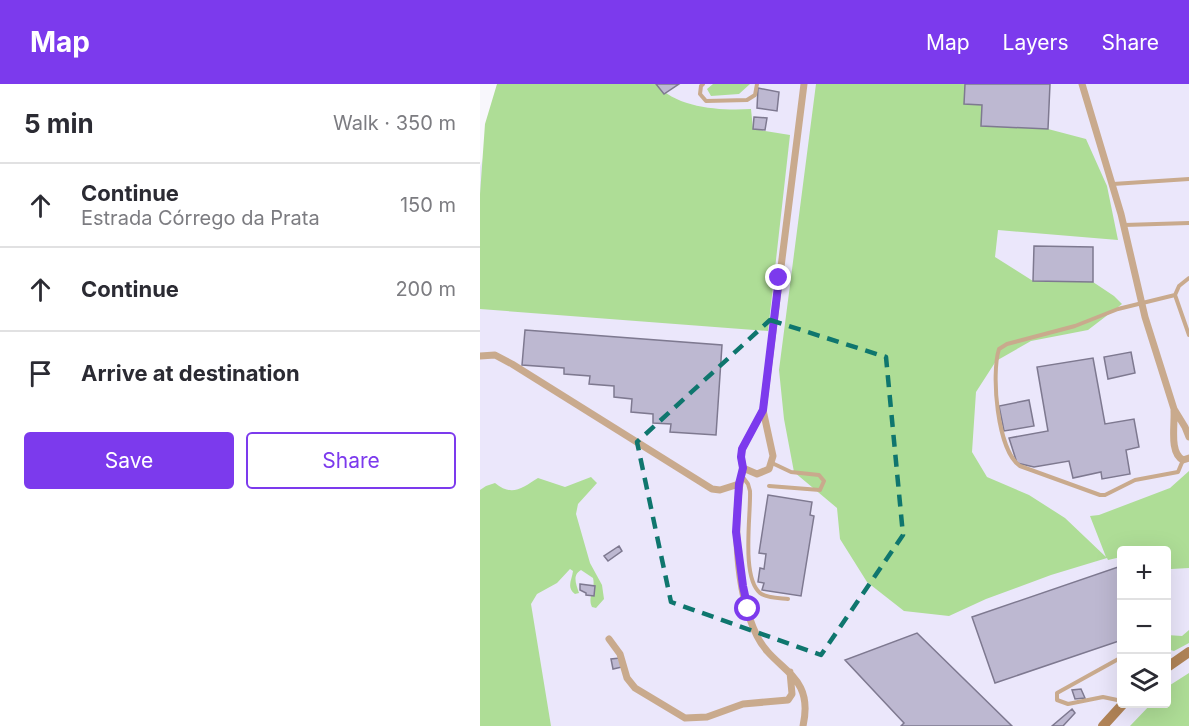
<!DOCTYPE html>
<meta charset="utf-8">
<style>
body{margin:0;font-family:Inter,sans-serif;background:#f7f7f7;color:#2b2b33}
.controls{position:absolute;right:18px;bottom:18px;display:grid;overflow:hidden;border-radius:6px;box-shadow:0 6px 24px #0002}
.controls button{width:54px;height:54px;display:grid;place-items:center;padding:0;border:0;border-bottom:2px solid #e1e1e2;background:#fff;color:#2b2b33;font:30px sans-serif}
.stop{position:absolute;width:18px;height:18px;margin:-14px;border:4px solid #7c3aed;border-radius:50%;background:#fff}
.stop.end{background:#7c3aed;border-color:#fff;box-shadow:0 2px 6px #0008}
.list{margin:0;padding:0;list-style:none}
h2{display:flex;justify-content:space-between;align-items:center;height:78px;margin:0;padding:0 24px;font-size:26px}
h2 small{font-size:20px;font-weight:400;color:#7c7c81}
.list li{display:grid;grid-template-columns:39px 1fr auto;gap:18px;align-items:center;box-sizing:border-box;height:84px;padding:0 24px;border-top:2px solid #e1e1e2}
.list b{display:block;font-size:22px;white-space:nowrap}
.list p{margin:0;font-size:20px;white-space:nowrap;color:#7c7c81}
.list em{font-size:20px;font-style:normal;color:#7c7c81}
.actions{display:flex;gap:12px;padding:18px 24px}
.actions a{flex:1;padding:14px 0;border:2px solid #7c3aed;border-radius:6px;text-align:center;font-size:21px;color:#7c3aed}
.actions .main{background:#7c3aed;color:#fff}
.icon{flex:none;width:33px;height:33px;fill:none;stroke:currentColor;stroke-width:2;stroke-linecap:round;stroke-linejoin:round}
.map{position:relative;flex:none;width:709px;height:642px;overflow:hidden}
header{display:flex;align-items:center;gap:36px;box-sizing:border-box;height:84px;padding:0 30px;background:#7c3aed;color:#fff}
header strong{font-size:28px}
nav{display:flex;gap:33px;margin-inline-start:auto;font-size:21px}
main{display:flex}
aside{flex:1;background:#fff}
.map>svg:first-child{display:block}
</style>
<header>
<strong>Map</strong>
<nav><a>Map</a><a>Layers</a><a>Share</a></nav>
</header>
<main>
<aside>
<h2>5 min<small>Walk · 350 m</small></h2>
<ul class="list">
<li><svg class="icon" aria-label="ahead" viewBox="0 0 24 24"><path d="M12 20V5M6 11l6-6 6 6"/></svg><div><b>Continue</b><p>Estrada Córrego da Prata</p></div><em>150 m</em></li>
<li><svg class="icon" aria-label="ahead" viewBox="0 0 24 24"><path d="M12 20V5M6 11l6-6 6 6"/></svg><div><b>Continue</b></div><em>200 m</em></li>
<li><svg class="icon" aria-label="arrive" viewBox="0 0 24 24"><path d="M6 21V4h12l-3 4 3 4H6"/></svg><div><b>Arrive at destination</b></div></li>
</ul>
<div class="actions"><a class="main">Save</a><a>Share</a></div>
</aside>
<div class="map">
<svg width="709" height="642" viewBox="0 0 709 642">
<rect width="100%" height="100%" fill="#f8f7fc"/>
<path fill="#ebe7fb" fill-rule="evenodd" d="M28 0H709V642H0V83ZM642 466H686V620H642Z"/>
<path fill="#aedd96" d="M17 0H176C196 24 241 27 271 25L273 45 310 51 288 247 0 225V110L5 40Z
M233 0H270L259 10 231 12 227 5Z
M336 0H485L502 21 501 42 568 45 606 55 627 102 638 156 518 146 515 173 553 197 613 198 634 212 642 220 608 246 551 257 516 277 496 308 492 368 507 393 549 411 585 434 626 473 610 432 619 431 690 404 709 387V484L691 485 687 483 686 466H642L641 473 628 476 627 474 571 491 506 515 469 532 424 527 387 498 360 455 357 424 314 388 304 335 299 286Z
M111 393 117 399 98 420 96 430 110 479 122 501 124 515 116 524 112 523C107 513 116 505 113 494L101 486C92 491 96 500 99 509L95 510C86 503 92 496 93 487L90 485 77 499 57 510 51 520 71 642H0V406L6 402 15 399C32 413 42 404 58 394L85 403Z
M709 546V559L694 567 687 565V551L702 552Z
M709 589V642H650L671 620H686L687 603Z"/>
<path fill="#bdb8d1" stroke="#7e7990" stroke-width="1.5" d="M176 0H199L184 10Z
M485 0H570L568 45 501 42 502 21 484 20Z
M278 4 299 8 297 27 277 24Z
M274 33 287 34 285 46 273 45Z
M554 162 613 163V198L553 197Z
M45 246 242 261 236 351 190 348 191 340 173 339V330L151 328 152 315 134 313V302L109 300 110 292 84 290V284L42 281Z
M651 268 655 289 628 295 624 273Z
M613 274 625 340 654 335 659 363 646 366 650 390 622 395 621 388 593 394 589 377 554 383 537 379 529 354 568 347 557 283Z
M549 316 554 342 524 347 519 322Z
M288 411 332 418 330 431 334 432 321 512 282 506 284 499 278 498 280 484 284 485 286 470 279 469Z
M139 462 142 467 128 477 124 472Z
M641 482 642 556 515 599 492 533Z
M100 500 115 502 114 512 106 511V509L100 506Z
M437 549 532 642H421L424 639 365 576Z
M140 574 142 583 133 585 131 575Z
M601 605 605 614 595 615 592 606Z
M592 625 595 629 583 642H572Z"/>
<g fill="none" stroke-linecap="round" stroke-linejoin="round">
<path stroke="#c9aa8d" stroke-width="4" d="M223 0 221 2 220 10 226 17 267 16 275 11 277 0
M633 100 709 95
M644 141 709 139
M695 211 699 202 709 194
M703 376 698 388 655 396 625 411H620L540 382C517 366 511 290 519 265L527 260 595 242 638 225 695 211 709 251
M262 392 268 400 270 407C271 431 261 493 280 509 286 514 300 514 308 515
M289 402 340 406 344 397 339 391 311 388 292 379
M642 573 577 609V616L588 620 623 613 642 617"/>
<path stroke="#c9aa8d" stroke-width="7" d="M602 0 641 130 665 233 694 325 705 343 709 353
M0 272 15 271 32 280 232 405 240 406 259 400
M283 326 262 365 261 373 263 384 277 390 289 385 293 372 283 326 324 0
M694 327C695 341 689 369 703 376L709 374
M263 384C252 433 255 507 277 552 294 587 335 589 323 642
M129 555 140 570 147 594 155 604 205 634 227 633 263 620 308 616 312 610 310 588"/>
<path stroke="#b08357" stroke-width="10" d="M686 584 709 568
M623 642 643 620"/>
</g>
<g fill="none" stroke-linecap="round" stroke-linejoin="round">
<path stroke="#7c3aed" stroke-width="8" d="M268 525 263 502 256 448 259 400 263 384 261 373 262 365 283 326 299 194"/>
</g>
<path fill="none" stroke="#0f766e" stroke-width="4.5" stroke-dasharray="12 8" stroke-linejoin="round" d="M290 236 406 273 423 451 341 571 191 518 157 358Z"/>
</svg>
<div class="controls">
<button>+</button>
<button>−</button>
<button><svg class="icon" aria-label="layers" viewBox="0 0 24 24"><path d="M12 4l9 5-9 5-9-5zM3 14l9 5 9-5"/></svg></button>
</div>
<div class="stop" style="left:268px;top:525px"></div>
<div class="stop end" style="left:299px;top:194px"></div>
</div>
</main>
